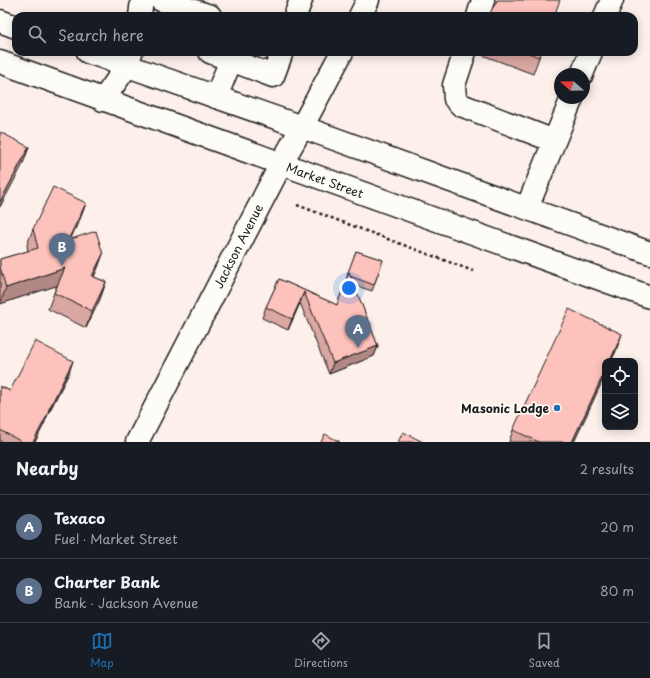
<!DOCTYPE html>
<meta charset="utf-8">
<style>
body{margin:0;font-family:"Playpen Sans",sans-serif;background:#242831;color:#f1f3f6}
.controls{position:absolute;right:12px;bottom:12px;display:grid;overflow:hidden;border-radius:8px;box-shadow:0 2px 10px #0003}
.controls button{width:36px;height:36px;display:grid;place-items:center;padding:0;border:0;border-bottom:1px solid #363941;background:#171b24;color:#f1f3f6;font:20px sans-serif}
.compass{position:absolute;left:554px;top:68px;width:36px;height:36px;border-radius:50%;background:#171b24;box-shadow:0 2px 10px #0003;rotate:290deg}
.you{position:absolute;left:349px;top:288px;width:14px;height:14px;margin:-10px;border:3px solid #fff;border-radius:50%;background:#1a73e8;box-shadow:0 0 0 6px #1a73e833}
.badge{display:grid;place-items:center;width:26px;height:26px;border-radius:50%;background:#1f6fb2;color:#fff;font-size:13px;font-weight:700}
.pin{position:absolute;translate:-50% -33px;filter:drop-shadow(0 1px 2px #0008)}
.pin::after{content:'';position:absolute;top:21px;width:14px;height:12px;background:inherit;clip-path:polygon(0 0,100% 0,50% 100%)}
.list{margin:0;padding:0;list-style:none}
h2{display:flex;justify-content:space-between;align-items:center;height:52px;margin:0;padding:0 16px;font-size:17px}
h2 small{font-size:13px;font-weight:400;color:#9ea1a6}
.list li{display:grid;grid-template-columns:26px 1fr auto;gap:12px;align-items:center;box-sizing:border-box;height:64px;padding:0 16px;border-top:1px solid #363941}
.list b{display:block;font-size:15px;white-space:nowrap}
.list p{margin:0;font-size:13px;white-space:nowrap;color:#9ea1a6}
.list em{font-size:13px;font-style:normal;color:#9ea1a6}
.icon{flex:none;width:22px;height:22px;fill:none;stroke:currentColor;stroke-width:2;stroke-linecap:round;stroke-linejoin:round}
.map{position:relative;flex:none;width:650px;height:442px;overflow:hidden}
.search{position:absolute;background:#171b24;box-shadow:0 2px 10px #0003;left:12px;right:12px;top:12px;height:44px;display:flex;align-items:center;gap:10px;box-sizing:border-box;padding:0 14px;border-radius:12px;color:#9ea1a6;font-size:15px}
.sheet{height:180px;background:#171b24}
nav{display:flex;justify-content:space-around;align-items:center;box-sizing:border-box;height:56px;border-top:1px solid #363941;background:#171b24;font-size:11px;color:#9ea1a6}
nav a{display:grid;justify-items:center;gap:2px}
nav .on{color:#1f6fb2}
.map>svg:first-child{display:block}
</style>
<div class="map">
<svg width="650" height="442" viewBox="0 0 650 442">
<rect width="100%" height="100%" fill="#fdf0eb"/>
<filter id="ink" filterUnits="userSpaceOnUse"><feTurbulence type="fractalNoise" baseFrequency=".025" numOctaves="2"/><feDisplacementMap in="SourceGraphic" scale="8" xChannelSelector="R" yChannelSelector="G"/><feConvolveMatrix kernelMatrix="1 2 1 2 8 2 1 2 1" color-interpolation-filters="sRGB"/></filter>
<g filter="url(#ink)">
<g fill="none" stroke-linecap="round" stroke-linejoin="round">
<defs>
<path id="minor" d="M161 0 210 16
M295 16 301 0
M360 16 368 0
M478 16 483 0
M605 16 612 0
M210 52 273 76 282 52
M465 52 454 85 455 99 461 105 554 141
M582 74 591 52
M216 97 231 60
M527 208 572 98
M137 442 281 164 302 127 342 52"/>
<path id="major" d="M140 16 142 0
M0 21 16 27
M88 52 302 127 650 253
M0 62 650 297
M103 100 127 66 131 53"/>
</defs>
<use href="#minor" stroke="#1c1c1c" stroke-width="25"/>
<use href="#major" stroke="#1c1c1c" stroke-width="25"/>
<path stroke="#1c1c1c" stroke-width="2.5" stroke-dasharray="3 3" stroke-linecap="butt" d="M297 205 473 271"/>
<use href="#minor" stroke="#fdfcf7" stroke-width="22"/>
<use href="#major" stroke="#fdfcf7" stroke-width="22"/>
</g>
<path fill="#daa7a2" stroke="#1c1c1c" d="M477 52H541L533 74 477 53Z
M86 203 80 219 70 239 103 254 97 270 94 277 106 282 100 299 86 328 48 309 57 285 0 304V259L28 251 27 245 33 229Z
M356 251 383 260 372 291 354 285 378 346 374 356 329 374 300 303 288 330 262 318 266 307 279 279 337 305Z
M616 351 611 361H605V375L574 442H509L513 430Z
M69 373 48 414 44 424 35 442H0V386L10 391Z"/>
<path fill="#b28884" stroke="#1c1c1c" d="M29 147 23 164 0 207V202Z
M86 203 80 219 62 257 68 240Z
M103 254 97 270 86 293 92 276Z
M65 268 59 285 0 304 6 288Z
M106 282 100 299 86 328 92 311Z
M304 292 300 303 288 330 292 319Z
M622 334 616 351 611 361H610Z
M378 346 374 356 329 374 333 363Z
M73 361 69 373 48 414 44 424 35 442H33Z
M605 371V375L574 442H572Z"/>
<path fill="#fec2bc" stroke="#1c1c1c" d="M497 0H560L554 16H489L492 9 496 3Z
M526 52H541L539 57Z
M0 132 29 147 0 202Z
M53 187 86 203 68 240 96 231 103 254 92 276 106 282 92 311 54 293 65 268 6 288 0 267V259L38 248 33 229Z
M356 251 383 260 374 285 350 276 349 272 347 275Z
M349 272 378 346 333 363 304 292 292 319 266 307 279 279 337 305Z
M569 309 622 334 610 361H605V371L572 442H539L513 430Z
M35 341 73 361 48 411 49 412 33 442H22L0 430V386L10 391Z
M403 432 423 442H398Z
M325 434 340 442H321Z"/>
</g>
<circle fill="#1f6fb2" stroke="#fdfcf7" stroke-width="1.5" cx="557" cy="408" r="4"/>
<g text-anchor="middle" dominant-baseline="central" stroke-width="3.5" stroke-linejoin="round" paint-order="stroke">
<g font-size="12" fill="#1c1c1c" stroke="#fdfcf7">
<text transform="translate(325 180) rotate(20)">Market Street</text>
<text transform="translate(238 246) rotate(-63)">Jackson Avenue</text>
</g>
<g font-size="12" font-weight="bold" fill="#1c1c1c" stroke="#fdfcf7" text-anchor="end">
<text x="549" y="408">Masonic Lodge</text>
</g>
</g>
</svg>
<div class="controls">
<button><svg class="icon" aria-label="locate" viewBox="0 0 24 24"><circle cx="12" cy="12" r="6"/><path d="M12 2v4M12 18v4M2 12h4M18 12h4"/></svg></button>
<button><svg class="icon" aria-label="layers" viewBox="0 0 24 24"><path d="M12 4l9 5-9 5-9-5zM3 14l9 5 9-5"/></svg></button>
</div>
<svg class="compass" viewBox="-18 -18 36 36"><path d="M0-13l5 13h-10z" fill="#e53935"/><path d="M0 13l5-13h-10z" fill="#9ea1a6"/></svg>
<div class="you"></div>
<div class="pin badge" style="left:358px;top:348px;background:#5c6f8a">A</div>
<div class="pin badge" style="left:62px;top:266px;background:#5c6f8a">B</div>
<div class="search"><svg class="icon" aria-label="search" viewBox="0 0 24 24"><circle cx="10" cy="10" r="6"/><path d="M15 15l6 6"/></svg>Search here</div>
</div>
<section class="sheet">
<h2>Nearby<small>2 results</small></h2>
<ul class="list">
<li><span class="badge" style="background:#5c6f8a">A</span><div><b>Texaco</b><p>Fuel · Market Street</p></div><em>20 m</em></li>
<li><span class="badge" style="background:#5c6f8a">B</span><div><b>Charter Bank</b><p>Bank · Jackson Avenue</p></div><em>80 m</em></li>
</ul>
</section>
<nav>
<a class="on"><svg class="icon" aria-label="map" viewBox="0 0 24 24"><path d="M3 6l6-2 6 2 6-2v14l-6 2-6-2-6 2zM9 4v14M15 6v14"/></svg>Map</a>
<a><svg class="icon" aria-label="directions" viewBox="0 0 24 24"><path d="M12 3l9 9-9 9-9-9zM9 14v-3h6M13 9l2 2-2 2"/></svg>Directions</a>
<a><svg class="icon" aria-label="saved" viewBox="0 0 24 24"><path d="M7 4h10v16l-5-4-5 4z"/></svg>Saved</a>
</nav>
